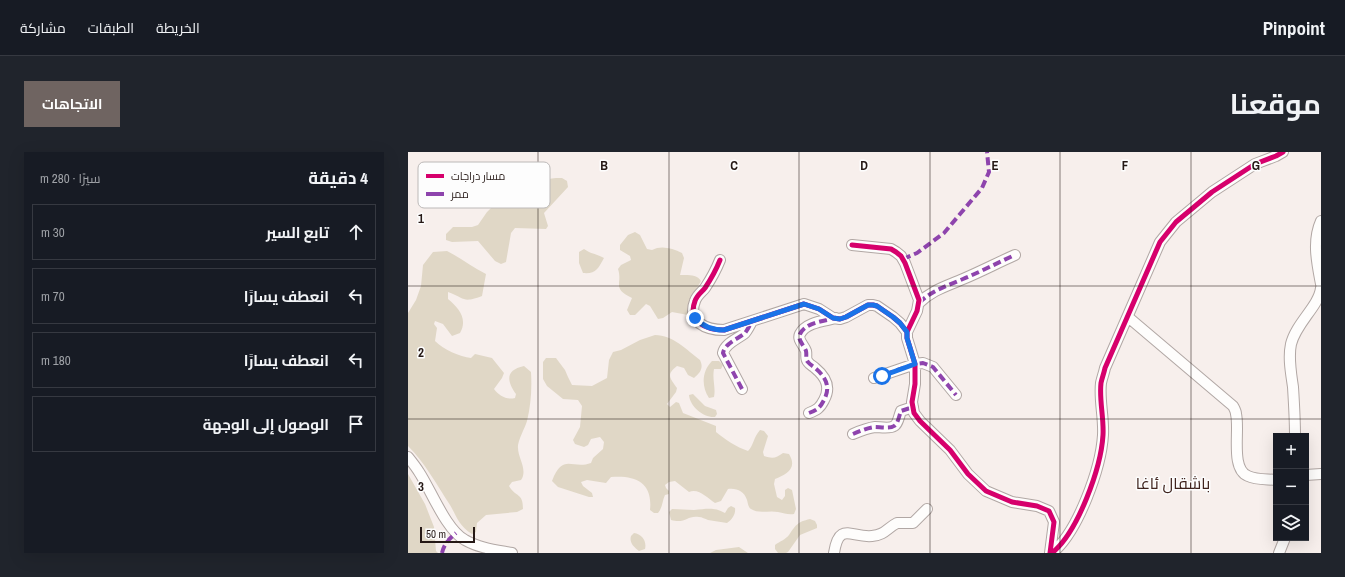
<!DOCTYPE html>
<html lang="ar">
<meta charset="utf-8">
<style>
body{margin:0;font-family:"Archivo Narrow",Cairo,sans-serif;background:#20242c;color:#f1f3f6;direction:rtl}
.controls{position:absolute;right:12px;bottom:12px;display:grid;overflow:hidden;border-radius:0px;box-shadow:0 4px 16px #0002}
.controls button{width:36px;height:36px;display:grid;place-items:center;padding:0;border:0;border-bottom:1px solid #363941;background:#171b24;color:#f1f3f6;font:20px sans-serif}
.scale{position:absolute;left:12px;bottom:10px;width:55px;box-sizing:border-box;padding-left:4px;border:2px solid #261916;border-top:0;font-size:11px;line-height:14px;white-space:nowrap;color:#261916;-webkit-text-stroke:3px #fdfdfd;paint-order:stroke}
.stop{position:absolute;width:12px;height:12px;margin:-9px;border:3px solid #1a73e8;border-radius:50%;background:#fff}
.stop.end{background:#1a73e8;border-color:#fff;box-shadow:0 1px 4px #0008}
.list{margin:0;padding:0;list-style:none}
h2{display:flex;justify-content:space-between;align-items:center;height:52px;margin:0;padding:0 16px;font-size:17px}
h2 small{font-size:13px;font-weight:400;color:#9ea1a6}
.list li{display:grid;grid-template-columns:26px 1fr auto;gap:12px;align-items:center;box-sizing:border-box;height:56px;margin:0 8px 8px;padding:0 8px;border:1px solid #363941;border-radius:0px}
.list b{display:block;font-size:15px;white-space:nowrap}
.list em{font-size:13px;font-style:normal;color:#9ea1a6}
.icon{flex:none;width:22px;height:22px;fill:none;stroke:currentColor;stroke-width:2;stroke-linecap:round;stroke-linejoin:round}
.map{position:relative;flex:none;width:913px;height:401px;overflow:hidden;direction:ltr;border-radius:0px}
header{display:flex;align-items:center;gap:24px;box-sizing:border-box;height:56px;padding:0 20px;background:#171b24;border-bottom:1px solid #363941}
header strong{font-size:19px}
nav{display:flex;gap:22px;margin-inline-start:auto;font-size:14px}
.intro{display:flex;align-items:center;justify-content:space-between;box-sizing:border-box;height:96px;padding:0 24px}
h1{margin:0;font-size:28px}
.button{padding:10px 18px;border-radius:0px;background:#6f6461;color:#fff;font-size:14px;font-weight:700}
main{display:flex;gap:24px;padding:0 24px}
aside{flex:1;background:#171b24;border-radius:0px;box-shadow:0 4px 16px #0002}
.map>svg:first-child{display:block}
</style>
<header>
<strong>Pinpoint</strong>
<nav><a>الخريطة</a><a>الطبقات</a><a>مشاركة</a></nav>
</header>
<div class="intro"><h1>موقعنا</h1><a class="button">الاتجاهات</a></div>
<main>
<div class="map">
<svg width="913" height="401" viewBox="0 0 913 401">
<rect width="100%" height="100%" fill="#f7efec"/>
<path fill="#e0d7c6" d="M154 26 159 29 160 35 136 61 140 74 138 77 107 76 103 81 98 110 93 112 87 109 70 89 44 90 38 88V82L45 75H64L70 73 79 60 86 53 99 54 107 35 121 28 127 33 128 41H132C139 27 136 26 154 26Z
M227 80 232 83 239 97 244 98C253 93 264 96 274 101L276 106 272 123C280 123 289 122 293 129 285 144 282 139 284 159L280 163 264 160 255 166 250 167 242 154 238 152 227 163H222L219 158 224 146C203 136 215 132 210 117L213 113 223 108 222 104 212 98V93L220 83Z
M176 97C183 102 189 102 196 106 190 117 188 122 175 121L171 111V100Z
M39 99C53 106 64 115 78 122L74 144C55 151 58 147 40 140V147C51 156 60 167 52 181L44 184 35 172 27 169 26 172 29 176 27 189C35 197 52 205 63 206L67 202 84 206 96 221 94 226 86 237C91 244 99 248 107 246L108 242C98 228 98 218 116 214L123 220C124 236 123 253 119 269 117 276 109 290 110 296 110 306 120 318 113 328L104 330 101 334C108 346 115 340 115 357L109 360 78 363 69 371 68 380 64 382C51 374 49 365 42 353 29 333 17 311 0 294V161L8 148 13 134 15 113 25 100Z
M247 183C265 183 279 198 292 208 296 216 292 221 286 226L280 223 276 216 269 214C257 223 263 227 269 236L268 240 259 252 262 255 268 250 271 251 275 261 308 274V280C318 288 328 295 340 299 346 293 345 286 352 278L356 279 360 284 355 300 356 304C365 307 368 306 375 301L381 302C390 317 378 322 367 327L366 332 369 345 374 348 377 344V338L380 336 384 338 388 357 386 362C380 363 376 361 370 360 362 358 350 362 343 357 340 355 340 351 339 348 336 339 329 336 320 337L313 349 307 351C299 346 291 336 281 340L267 329 261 330 257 333 258 336 261 339V342L257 343C254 349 255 355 250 361H246L242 358C245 330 227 323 203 325L198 331 179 328 173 330 175 334 184 341 185 345H181L150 335 144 329C155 300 164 318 183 311L185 306 195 297 196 290 192 285 183 287 180 293 176 295 167 292 165 288 172 275 174 254 170 248 155 247 139 234 135 227V210L138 206H148L157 218 160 225 164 233 184 234 199 226 201 208 205 200 213 198 232 188Z
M304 209H311L315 213 313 217H306C304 227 308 236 306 245L301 246C293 234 294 219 304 209Z
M285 242 297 254 308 258 309 262 307 265C296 266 282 255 281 243Z
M0 322 17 352 26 375 28 399 30 401H0Z
M323 354 327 356C328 362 324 368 319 371 313 370 306 369 300 368 297 367 294 365 291 365 279 363 278 372 263 368L261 360 264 357C272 357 279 358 286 358 299 357 306 355 317 361L320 356Z
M402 367 407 369 409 373V376L392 383 380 400 378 401H370L367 397V393C371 390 378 387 381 383 388 373 389 370 402 367Z
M226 381C234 382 239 389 237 397L231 399C226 395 221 391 223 384Z
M331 395 340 401H302L308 398Z"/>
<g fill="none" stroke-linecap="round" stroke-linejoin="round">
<defs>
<path id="minor" d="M913 69C904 89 909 111 913 132
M444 93 483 97 488 100 493 104 497 111 511 148 509 159 499 180V186L507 212V232L504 250 506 261 512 269 542 298 560 322 578 339 604 350 629 354 641 359 646 370 642 401
M312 108C308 118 303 127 297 136 294 140 289 143 287 149 279 170 298 178 316 178L396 152 411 157 425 166 432 167 438 165 460 153H465L469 154 485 165 492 171 499 180
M511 151C524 138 539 134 555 127 572 120 589 111 607 103
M720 165 825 254C826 256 828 259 828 262 832 278 822 317 840 324 848 328 859 327 868 328
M466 226 507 212 515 211 525 215 548 243
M334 237 315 201C317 191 330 187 337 181 340 177 342 173 344 169
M401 261C409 258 412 256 416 248 423 235 418 225 407 216 405 214 402 213 400 210 397 207 399 203 398 199 396 193 389 188 392 182 398 170 417 169 428 166
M445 282C452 279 459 276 467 275 472 275 482 277 486 274 490 272 491 264 493 259L505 255
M887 284C887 267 886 251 885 235 883 221 880 206 883 192 888 171 911 154 913 136
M0 305C4 310 8 315 11 320 23 338 38 378 57 388 71 396 88 398 104 401
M898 323 913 322
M426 401C431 369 443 386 464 384 477 383 479 376 489 371H505L519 357
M644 401C670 380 693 316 695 283 696 265 691 248 693 231 694 226 696 221 697 216L752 90 768 70 804 40 847 12 868 4 875 0
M871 401 877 386"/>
</defs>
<use href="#minor" stroke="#b1a7a4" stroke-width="12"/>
<use href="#minor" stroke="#fefdfc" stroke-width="10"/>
<path stroke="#8e44ad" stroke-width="4" stroke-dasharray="8 4" stroke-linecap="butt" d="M495 107 509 101 536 81 574 36 581 20 579 0
M511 151C524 138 539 134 555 127 572 120 589 111 607 103
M466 226 507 212 515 211 525 215 548 243
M334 237 315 201C317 191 330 187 337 181 340 177 342 173 344 169
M401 261C409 258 412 256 416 248 423 235 418 225 407 216 405 214 402 213 400 210 397 207 399 203 398 199 396 193 389 188 392 182 398 170 417 169 428 166
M445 282C452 279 459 276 467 275 472 275 482 277 486 274 490 272 491 264 493 259L505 255
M34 401C36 392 41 387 48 381"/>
<defs>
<path id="cycleway" d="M444 93 483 97 488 100 493 104 497 111 511 148 509 159 499 180V186L507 212V232L504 250 506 261 512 269 542 298 560 322 578 339 604 350 629 354 641 359 646 370 642 401
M312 108C308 118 303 127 297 136 294 140 289 143 287 149 279 170 298 178 316 178L396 152 411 157 425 166 432 167 438 165 460 153H465L469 154 485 165 492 171 499 180
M644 401C670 380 693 316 695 283 696 265 691 248 693 231 694 226 696 221 697 216L752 90 768 70 804 40 847 12 868 4 875 0"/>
</defs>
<use href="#cycleway" stroke="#fdfdfd" stroke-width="8"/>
<use href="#cycleway" stroke="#d6006c" stroke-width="5"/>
</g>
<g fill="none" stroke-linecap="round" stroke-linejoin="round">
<path stroke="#1a73e8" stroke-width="5" d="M287 166C295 175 304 178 316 178L396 152 411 157 425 166 432 167 438 165 460 153H465L469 154 485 165 492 171 499 180V186L507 212 474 224"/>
</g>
<path fill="none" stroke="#261916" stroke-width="1" stroke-opacity="0.55" d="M130 0V401M261 0V401M391 0V401M522 0V401M652 0V401M783 0V401M0 134H913M0 267H913"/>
<g text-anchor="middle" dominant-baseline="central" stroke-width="3" stroke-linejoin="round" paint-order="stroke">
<g font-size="16" fill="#3f231d" stroke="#fdfdfd">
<text x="765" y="331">باشقال ئاغا</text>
</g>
</g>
<rect x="10" y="10" width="132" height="46" rx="6" fill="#fdfdfd" stroke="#bcb9b8" stroke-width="1"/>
<rect x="18" y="22" width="18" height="4" fill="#d6006c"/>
<rect x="18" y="40" width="18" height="4" fill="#8e44ad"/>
<g font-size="11" fill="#261916">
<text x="43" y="28">مسار دراجات</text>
<text x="43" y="46">ممر</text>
</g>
<g font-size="13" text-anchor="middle" font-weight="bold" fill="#261916" stroke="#fdfdfd" stroke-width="3" stroke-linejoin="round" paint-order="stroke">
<text x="196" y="18">B</text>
<text x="326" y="18">C</text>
<text x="456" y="18">D</text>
<text x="587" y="18">E</text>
<text x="717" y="18">F</text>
<text x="848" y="18">G</text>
<text x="13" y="71">1</text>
<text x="13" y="205">2</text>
<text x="13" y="339">3</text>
</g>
</svg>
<div class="controls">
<button>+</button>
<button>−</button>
<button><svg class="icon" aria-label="layers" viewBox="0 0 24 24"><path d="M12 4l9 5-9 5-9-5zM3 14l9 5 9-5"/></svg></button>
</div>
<div class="scale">50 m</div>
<div class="stop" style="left:474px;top:224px"></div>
<div class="stop end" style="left:287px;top:166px"></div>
</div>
<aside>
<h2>4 دقيقة<small>سيرًا · 280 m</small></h2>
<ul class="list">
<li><svg class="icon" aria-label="ahead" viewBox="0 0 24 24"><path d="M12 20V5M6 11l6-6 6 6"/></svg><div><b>تابع السير</b></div><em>30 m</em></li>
<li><svg class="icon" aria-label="left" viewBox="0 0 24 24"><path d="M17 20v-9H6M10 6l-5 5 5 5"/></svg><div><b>انعطف يسارًا</b></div><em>70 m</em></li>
<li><svg class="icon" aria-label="left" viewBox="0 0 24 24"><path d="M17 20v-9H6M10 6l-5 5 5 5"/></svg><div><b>انعطف يسارًا</b></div><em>180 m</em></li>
<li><svg class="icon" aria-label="arrive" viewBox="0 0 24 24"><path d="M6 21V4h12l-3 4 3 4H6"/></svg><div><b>الوصول إلى الوجهة</b></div></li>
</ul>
</aside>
</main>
